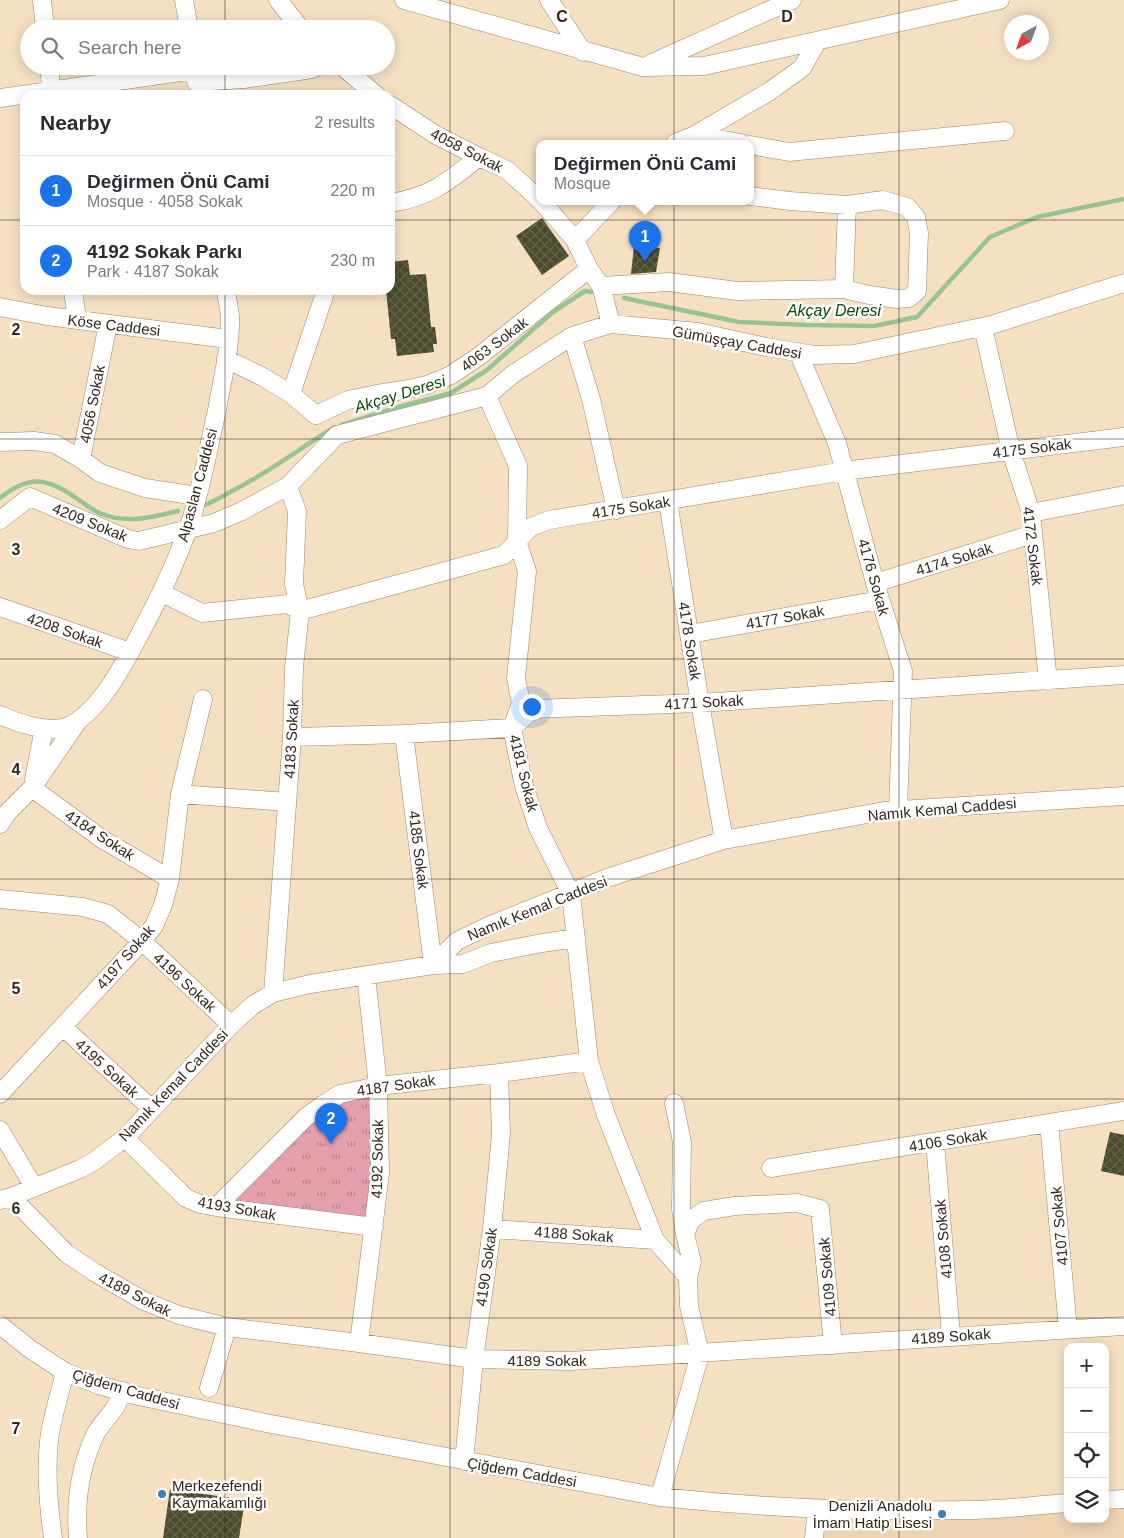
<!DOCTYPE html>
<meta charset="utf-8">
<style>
body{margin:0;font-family:Helvetica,sans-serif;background:#f2f2f3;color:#2b2b33}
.controls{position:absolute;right:15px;bottom:15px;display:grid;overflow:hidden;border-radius:10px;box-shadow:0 2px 12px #0003}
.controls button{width:45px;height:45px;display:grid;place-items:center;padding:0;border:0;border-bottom:1px solid #e1e1e2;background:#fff;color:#2b2b33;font:25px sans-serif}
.compass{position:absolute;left:1004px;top:15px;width:45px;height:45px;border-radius:50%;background:#fff;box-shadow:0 2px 12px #0003;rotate:221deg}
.you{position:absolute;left:531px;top:706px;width:18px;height:18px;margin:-12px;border:4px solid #fff;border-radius:50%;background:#1a73e8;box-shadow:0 0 0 8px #1a73e833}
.badge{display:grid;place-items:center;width:32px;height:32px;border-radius:50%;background:#1a73e8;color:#fff;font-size:16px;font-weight:700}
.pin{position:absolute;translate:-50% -41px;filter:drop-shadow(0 1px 2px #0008)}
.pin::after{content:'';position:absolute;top:26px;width:18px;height:15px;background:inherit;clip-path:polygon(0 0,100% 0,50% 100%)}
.popup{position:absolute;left:536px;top:140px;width:218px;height:65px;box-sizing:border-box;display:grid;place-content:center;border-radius:10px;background:#fff;filter:drop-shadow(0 1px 4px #0005);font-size:16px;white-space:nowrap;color:#7c7c81}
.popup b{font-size:19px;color:#2b2b33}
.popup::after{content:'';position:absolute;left:50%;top:100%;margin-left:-10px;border:10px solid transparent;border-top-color:#fff}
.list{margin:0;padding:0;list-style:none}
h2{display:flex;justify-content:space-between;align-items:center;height:65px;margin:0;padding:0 20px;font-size:21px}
h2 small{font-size:16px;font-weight:400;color:#7c7c81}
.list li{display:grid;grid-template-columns:32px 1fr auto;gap:15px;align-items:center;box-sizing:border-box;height:70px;padding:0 20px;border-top:1px solid #e1e1e2}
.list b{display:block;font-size:19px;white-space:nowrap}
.list p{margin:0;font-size:16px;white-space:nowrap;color:#7c7c81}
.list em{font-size:16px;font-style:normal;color:#7c7c81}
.icon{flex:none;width:28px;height:28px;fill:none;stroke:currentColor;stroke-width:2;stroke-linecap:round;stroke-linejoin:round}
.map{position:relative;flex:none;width:1124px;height:1538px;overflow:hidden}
.search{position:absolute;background:#fff;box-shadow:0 2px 12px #0003;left:20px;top:20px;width:375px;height:55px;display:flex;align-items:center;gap:12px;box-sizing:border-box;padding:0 18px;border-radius:28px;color:#7c7c81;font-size:19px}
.panel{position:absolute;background:#fff;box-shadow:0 2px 12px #0003;left:20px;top:90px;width:375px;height:205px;border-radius:15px}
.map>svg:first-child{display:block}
</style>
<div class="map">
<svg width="1124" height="1538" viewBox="0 0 1124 1538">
<defs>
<pattern id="park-tufts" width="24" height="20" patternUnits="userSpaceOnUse" patternTransform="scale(1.25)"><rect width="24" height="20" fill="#e4a0ab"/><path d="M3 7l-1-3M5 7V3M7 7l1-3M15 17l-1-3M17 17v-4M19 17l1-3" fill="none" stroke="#b9828b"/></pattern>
<pattern id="building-cross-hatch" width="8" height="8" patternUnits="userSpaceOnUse" patternTransform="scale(1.25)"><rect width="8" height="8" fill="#4a4a2d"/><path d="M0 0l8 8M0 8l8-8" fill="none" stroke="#626149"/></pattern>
</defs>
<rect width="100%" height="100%" fill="#f6e0c2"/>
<path fill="#edd3af" d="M1124 1499V1538H814L817 1509 1068 1503V1519H1105V1500Z"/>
<path fill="url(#park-tufts)" d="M367 1095 369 1097 374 1170 366 1217 238 1205 234 1200 315 1119 337 1102Z"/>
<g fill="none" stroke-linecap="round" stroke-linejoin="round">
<path stroke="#98c493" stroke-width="4.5" d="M624 298 739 322 806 325 874 326 917 317 990 237 1037 217 1124 199
M342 425 395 408 451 393 487 370 553 312 585 291 591 292
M0 498C29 475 47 477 76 498 85 504 93 511 102 514 127 524 153 517 178 511
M204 505C214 502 223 496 232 491 268 473 300 448 335 427"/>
</g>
<path fill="url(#building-cross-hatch)" d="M542 218 569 256 542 275 516 236Z
M634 246 660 248 656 272 631 274Z
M408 260 410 275 426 274 431 327H435L437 344H433L434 352 397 356 395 339H391L386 290H390V262Z
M1110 1132 1124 1135V1176L1101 1171Z
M170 1489 245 1500 239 1538H163Z"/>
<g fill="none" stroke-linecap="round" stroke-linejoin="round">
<defs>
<path id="minor" d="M42 0 45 29
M184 0 189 29
M278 0 301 29
M404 0 643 67 704 66 1000 0
M549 0 583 52
M650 64 792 0
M49 66 52 95
M342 66 376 95
M196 82 244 79 312 69 318 66
M0 98 194 70
M390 105 436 135 479 157 507 170 540 200
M695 135 741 143
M675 143 695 135 770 91 802 68 817 42
M750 145 789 152 1005 131
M541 201 575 240 589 269 601 286 611 324
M390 203C430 197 448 182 479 157
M575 240 612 201
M601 286 669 282 737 291 844 289 869 295 897 299 909 298 917 291 919 233 916 217 907 207 883 200 847 205 790 201 750 196
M844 289 847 205
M73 290 77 320
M0 307 47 316 228 339
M983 327 1011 451 1031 513 1048 681
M572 336 591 399 616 510
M798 352 837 443 875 583 903 671 898 810
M226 359 263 377 291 394 316 415 348 400 377 394 403 390 427 385 451 375 478 357 589 269
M291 394 326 290
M487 396 518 466 517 541 527 571 516 678 521 703 512 728 524 786 538 828 571 894 589 1061 606 1115 655 1240 688 1277 689 1306 700 1354 660 1497
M0 442 34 441 55 444 81 459 108 324
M81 459 100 473 145 488 197 496
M668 501 700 703 724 840
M1031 513 1124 495
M0 520 30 497 128 539 139 541 214 523 242 511 288 486 337 435 487 396 513 374 572 336 611 324 698 332 766 347 814 355 854 354 991 325 1124 283
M875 583 1033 534
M162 593 202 613 288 604 300 611 504 555 531 527 549 520 844 471 1124 437
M0 607 130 652
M690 634 880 600
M0 715C17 723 47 733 66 727 95 716 119 673 133 647 155 606 176 565 191 520 202 484 209 446 217 410 222 381 231 346 230 316 229 308 227 299 226 290
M404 734 433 965 463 964 491 953 542 943 576 938
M292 737 404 734 512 728 533 709 700 703 1124 675
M34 780 44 728
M32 788 102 839 170 879
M180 794 287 802
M0 824 8 812 32 788 78 721
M0 899 83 907 108 914 142 941 231 1025
M273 993 292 737 294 667 300 611 294 584 297 511 288 486
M63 1027 152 1109
M0 1094 142 941 154 926 163 905 170 879 180 794 203 699
M674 1103 682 1142 681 1209 685 1234
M1049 1123 1068 1329
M0 1130 34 1187
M125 1138 186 1198 200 1204 216 1207 374 1227
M935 1142 951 1336
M771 1168 1124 1111
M11 1197 66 1253 94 1272 144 1301 179 1315 227 1327 359 1343 474 1359 570 1361 1124 1326
M0 1200 11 1197 80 1169 93 1162 125 1138 231 1025 253 1005 273 993 310 984 433 965 457 941 488 926 607 878 724 840 884 811 1124 796
M216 1207 306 1117 324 1104 340 1094 378 1086 499 1073 589 1061
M492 1229 655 1240
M688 1277 692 1262 685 1234 691 1220 704 1211 735 1206 797 1203 820 1209 833 1345
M0 1325 30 1349 65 1372 99 1385 134 1395 266 1423 660 1497C763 1508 866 1512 970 1510 1002 1510 1035 1505 1068 1503
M359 1343 380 1173 378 1086 366 975
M209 1388 227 1327
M464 1461 474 1359 492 1229 501 1134 499 1073
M1105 1500 1124 1499
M53 1538C48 1503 45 1468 50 1433 54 1412 60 1392 65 1372
M78 1538C75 1502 80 1466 96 1433 101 1424 109 1417 114 1409 118 1403 120 1397 123 1391
M814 1538 817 1509"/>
</defs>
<use href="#minor" stroke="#9a866a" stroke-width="19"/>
<use href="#minor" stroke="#fff" stroke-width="18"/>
</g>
<path fill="none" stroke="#31281d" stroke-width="1" stroke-opacity="0.55" d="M225 0V29M450 0V1538M674 0V1538M899 0V1538M225 66V95M0 220H25M390 220H1124M225 290V1538M0 439H1124M0 659H1124M0 879H1124M0 1099H1124M0 1318H1124"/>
<g fill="#3781b5" stroke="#fff" stroke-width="2">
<circle cx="162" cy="1494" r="5"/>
<circle cx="942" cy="1514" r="5"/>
</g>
<g text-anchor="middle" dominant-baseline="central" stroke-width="5" stroke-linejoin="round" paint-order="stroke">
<g font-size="15" fill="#31281d" stroke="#fff">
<text transform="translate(467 150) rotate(27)">4058 Sokak</text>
<text transform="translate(114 325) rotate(7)">Köse Caddesi</text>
<text transform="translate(737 342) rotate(10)">Gümüşçay Caddesi</text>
<text transform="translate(494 344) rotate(-37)">4063 Sokak</text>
<text transform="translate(92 404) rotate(-79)">4056 Sokak</text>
<text transform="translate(1032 448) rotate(-7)">4175 Sokak</text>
<text transform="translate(197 485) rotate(-75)">Alpaslan Caddesi</text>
<text transform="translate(631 507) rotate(-9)">4175 Sokak</text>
<text transform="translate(90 522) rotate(22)">4209 Sokak</text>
<text transform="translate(1033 546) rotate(83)">4172 Sokak</text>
<text transform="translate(954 559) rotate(-17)">4174 Sokak</text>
<text transform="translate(874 577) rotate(74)">4176 Sokak</text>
<text transform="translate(785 617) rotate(-10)">4177 Sokak</text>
<text transform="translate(65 630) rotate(19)">4208 Sokak</text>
<text transform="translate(690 641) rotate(81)">4178 Sokak</text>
<text transform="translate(704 702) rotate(-3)">4171 Sokak</text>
<text transform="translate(291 739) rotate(-87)">4183 Sokak</text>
<text transform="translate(524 773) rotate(76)">4181 Sokak</text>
<text transform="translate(942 809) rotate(-5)">Namık Kemal Caddesi</text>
<text transform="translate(100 835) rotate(33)">4184 Sokak</text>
<text transform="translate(419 850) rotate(83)">4185 Sokak</text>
<text transform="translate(537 908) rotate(-22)">Namık Kemal Caddesi</text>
<text transform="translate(125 957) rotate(-49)">4197 Sokak</text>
<text transform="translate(185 982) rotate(43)">4196 Sokak</text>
<text transform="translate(107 1068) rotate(42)">4195 Sokak</text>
<text transform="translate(173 1085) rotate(-46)">Namık Kemal Caddesi</text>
<text transform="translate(396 1085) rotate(-8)">4187 Sokak</text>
<text transform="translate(948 1140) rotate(-9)">4106 Sokak</text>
<text transform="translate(377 1159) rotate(-89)">4192 Sokak</text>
<text transform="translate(237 1208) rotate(10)">4193 Sokak</text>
<text transform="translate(1059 1226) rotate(-95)">4107 Sokak</text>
<text transform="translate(574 1234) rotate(4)">4188 Sokak</text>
<text transform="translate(943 1239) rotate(-95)">4108 Sokak</text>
<text transform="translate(486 1267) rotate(-82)">4190 Sokak</text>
<text transform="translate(827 1277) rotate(-95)">4109 Sokak</text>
<text transform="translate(135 1294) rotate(27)">4189 Sokak</text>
<text transform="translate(951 1336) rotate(-4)">4189 Sokak</text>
<text x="547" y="1360">4189 Sokak</text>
<text transform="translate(126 1389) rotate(16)">Çiğdem Caddesi</text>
<text transform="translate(522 1472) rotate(10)">Çiğdem Caddesi</text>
</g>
<g font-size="15" fill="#31281d" stroke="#fff" text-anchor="start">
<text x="172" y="1485">Merkezefendi<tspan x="172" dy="17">Kaymakamlığı</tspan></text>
<text x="932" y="1505" text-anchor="end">Denizli Anadolu<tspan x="932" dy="17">İmam Hatip Lisesi</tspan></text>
</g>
<g font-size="16" font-style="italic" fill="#0c4b06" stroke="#fff">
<text x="834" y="310">Akçay Deresi</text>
<text transform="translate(400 394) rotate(-17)">Akçay Deresi</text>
</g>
</g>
<g font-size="16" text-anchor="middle" font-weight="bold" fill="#31281d" stroke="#fff" stroke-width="5" stroke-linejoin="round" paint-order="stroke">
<text x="562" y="22">C</text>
<text x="787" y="22">D</text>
<text x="16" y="335">2</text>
<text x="16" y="555">3</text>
<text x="16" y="775">4</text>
<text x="16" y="994">5</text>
<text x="16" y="1214">6</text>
<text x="16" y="1434">7</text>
</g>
</svg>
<div class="controls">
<button>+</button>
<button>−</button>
<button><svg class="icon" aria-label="locate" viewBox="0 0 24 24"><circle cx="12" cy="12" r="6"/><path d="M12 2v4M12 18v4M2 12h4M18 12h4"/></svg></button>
<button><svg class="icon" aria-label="layers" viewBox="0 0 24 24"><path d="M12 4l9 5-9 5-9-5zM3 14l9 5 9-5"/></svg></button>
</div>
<svg class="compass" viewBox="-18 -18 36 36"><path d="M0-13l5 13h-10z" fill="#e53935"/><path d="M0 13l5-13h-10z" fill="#7c7c81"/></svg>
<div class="you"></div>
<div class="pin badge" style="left:645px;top:262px">1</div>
<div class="popup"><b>Değirmen Önü Cami</b>Mosque</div>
<div class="pin badge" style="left:331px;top:1144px">2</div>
<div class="search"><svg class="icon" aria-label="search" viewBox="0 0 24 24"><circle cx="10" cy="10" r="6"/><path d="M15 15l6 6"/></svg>Search here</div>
<section class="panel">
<h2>Nearby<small>2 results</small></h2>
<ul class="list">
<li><span class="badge">1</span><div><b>Değirmen Önü Cami</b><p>Mosque · 4058 Sokak</p></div><em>220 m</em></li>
<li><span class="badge">2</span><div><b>4192 Sokak Parkı</b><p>Park · 4187 Sokak</p></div><em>230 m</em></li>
</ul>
</section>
</div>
